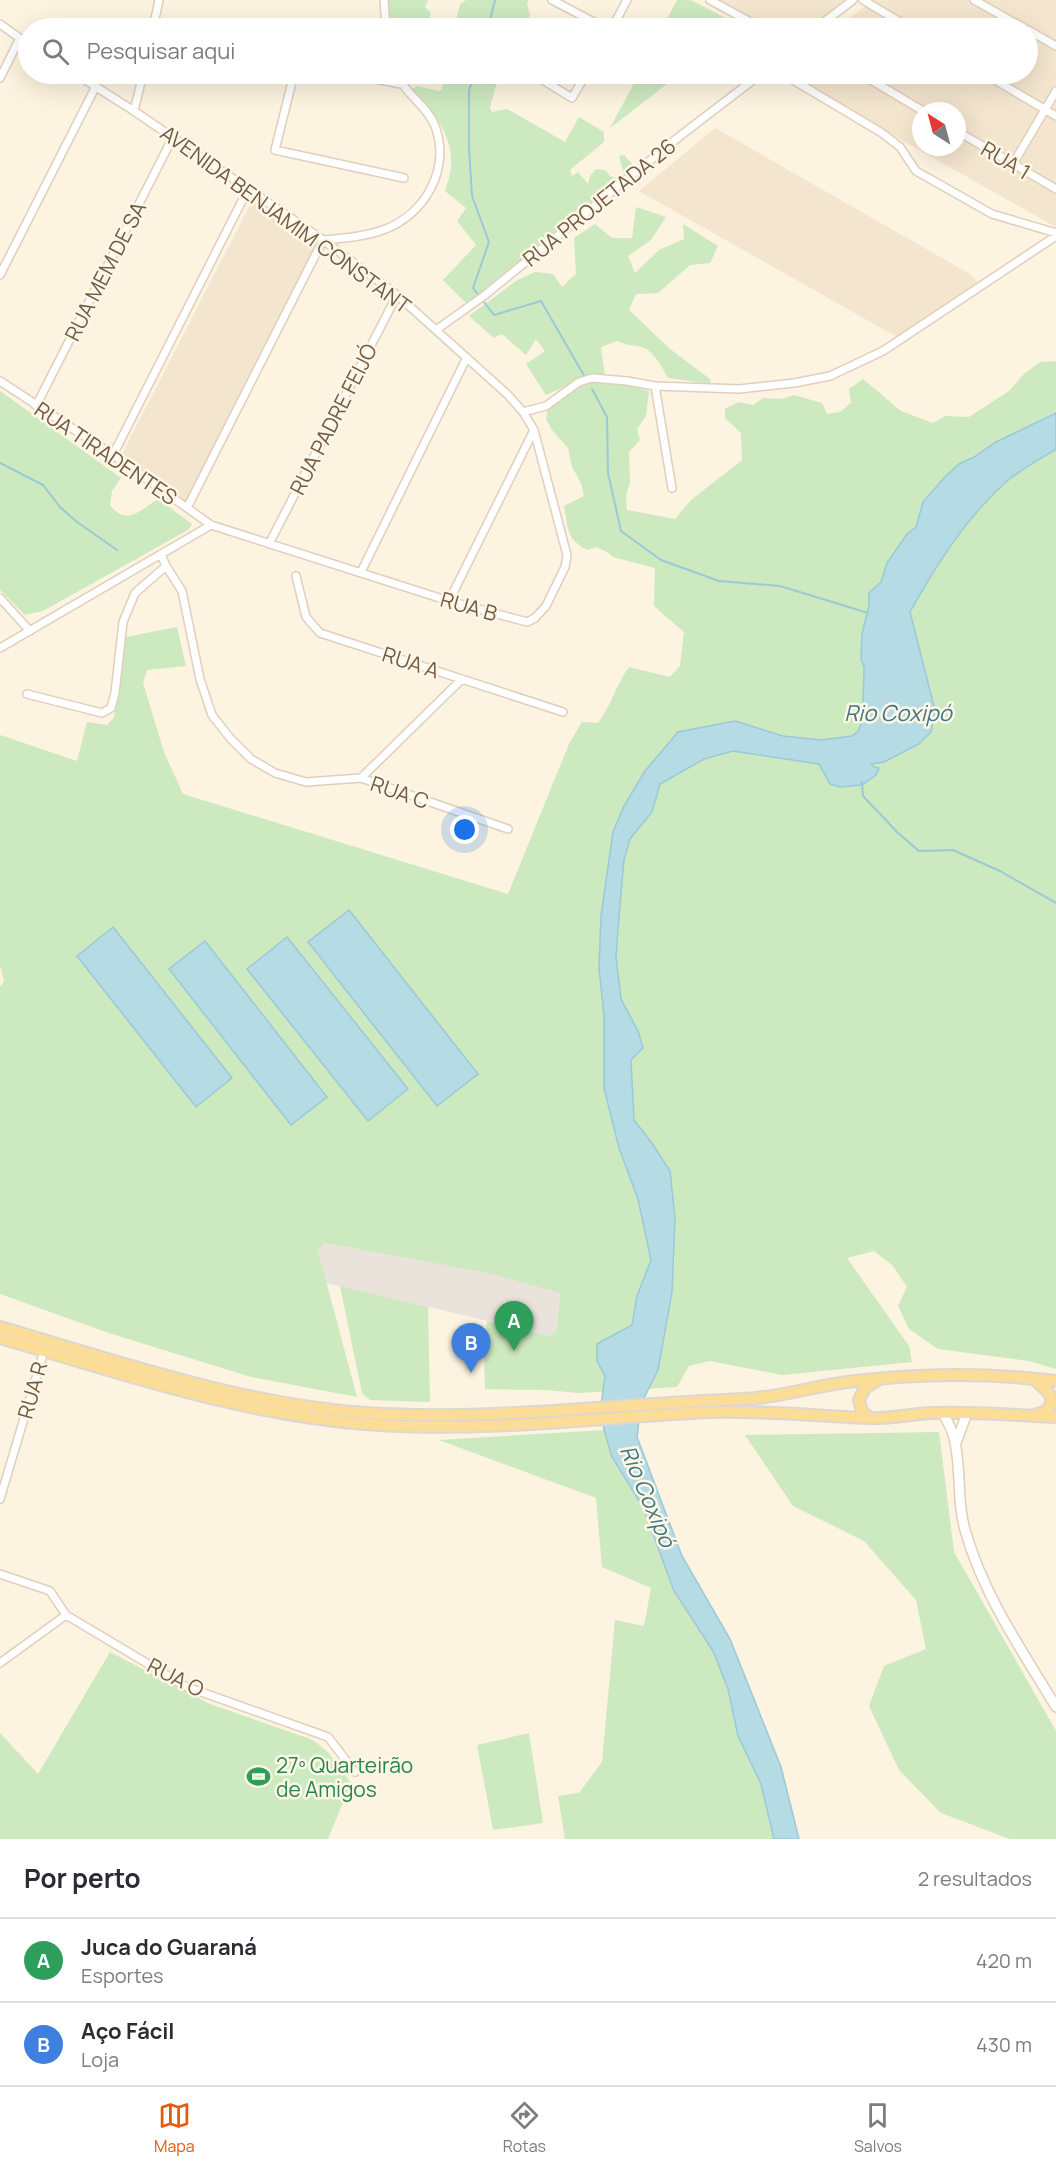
<!DOCTYPE html>
<html lang="pt">
<meta charset="utf-8">
<style>
body{margin:0;font-family:Manrope,sans-serif;background:#f7f7f7;color:#2b2b33}
.compass{position:absolute;left:912px;top:102px;width:54px;height:54px;border-radius:50%;background:#fff;box-shadow:0 6px 24px #0002;rotate:324deg}
.you{position:absolute;left:465px;top:830px;width:21px;height:21px;margin:-15px;border:4px solid #fff;border-radius:50%;background:#1a73e8;box-shadow:0 0 0 9px #1a73e833}
.badge{display:grid;place-items:center;width:39px;height:39px;border-radius:50%;background:#ea580c;color:#fff;font-size:20px;font-weight:700}
.pin{position:absolute;translate:-50% -50px;filter:drop-shadow(0 2px 3px #0008)}
.pin::after{content:'';position:absolute;top:32px;width:21px;height:18px;background:inherit;clip-path:polygon(0 0,100% 0,50% 100%)}
.list{margin:0;padding:0;list-style:none}
h2{display:flex;justify-content:space-between;align-items:center;height:78px;margin:0;padding:0 24px;font-size:26px}
h2 small{font-size:20px;font-weight:400;color:#7c7c81}
.list li{display:grid;grid-template-columns:39px 1fr auto;gap:18px;align-items:center;box-sizing:border-box;height:84px;padding:0 24px;border-top:2px solid #e1e1e2}
.list b{display:block;font-size:22px;white-space:nowrap}
.list p{margin:0;font-size:20px;white-space:nowrap;color:#7c7c81}
.list em{font-size:20px;font-style:normal;color:#7c7c81}
.icon{flex:none;width:33px;height:33px;fill:none;stroke:currentColor;stroke-width:2;stroke-linecap:round;stroke-linejoin:round}
.map{position:relative;flex:none;width:1056px;height:1839px;overflow:hidden}
.search{position:absolute;background:#fff;box-shadow:0 6px 24px #0002;left:18px;right:18px;top:18px;height:66px;display:flex;align-items:center;gap:15px;box-sizing:border-box;padding:0 21px;border-radius:33px;color:#7c7c81;font-size:22px}
.sheet{height:246px;background:#fff}
nav{display:flex;justify-content:space-around;align-items:center;box-sizing:border-box;height:84px;border-top:2px solid #e1e1e2;background:#fff;font-size:16px;color:#7c7c81}
nav a{display:grid;justify-items:center;gap:3px}
nav .on{color:#ea580c}
.map>svg:first-child{display:block}
</style>
<div class="map">
<svg width="1056" height="1839" viewBox="0 0 1056 1839">
<rect width="100%" height="100%" fill="#fcf3e0"/>
<path fill="#f4e5ce" fill-rule="evenodd" d="M715 0H848L813 28H768Z
M873 0H1056V227L784 74H1028V28H836ZM921 111H957V147H921Z
M715 128 970 274 978 283 897 337 639 191Z
M254 197 319 243 186 504 121 456Z"/>
<path fill="#eae3db" d="M325 1243 487 1273 560 1293 557 1329 551 1336 326 1283 318 1251Z"/>
<path fill="#cde9bf" d="M389 0H428L425 7 431 13 428 24 423 28H389L387 9Z
M466 0H529L527 4 530 15 526 28H454L460 4Z
M677 0H691L741 26 738 28H662Z
M445 74H499L490 108 492 112 507 109 565 142 579 117 604 132V142L570 170 572 176 578 172 588 184 590 176 596 169 605 170 610 176 617 178 624 174 619 156 624 155 635 167V172L469 306 443 280 476 245 457 221 466 208 445 191C447 184 450 176 451 168 454 136 433 111 412 89L417 86 439 91 442 89Z
M639 74H680L610 128Z
M636 207 666 217 651 240 628 256 635 273 659 250 684 239 683 224 718 246 710 263 690 265 658 293 636 294 629 310 670 349 710 379 711 384 668 378C662 367 654 351 642 347 633 345 625 345 617 341L601 347 605 377 582 381 593 383 606 380 649 391 646 416 637 429 640 440 629 452 630 482 626 496 627 510 675 519 691 500 742 460 741 433 725 418V409L738 402 753 405 763 398 781 399 794 395 822 403 827 414 840 412 851 403 849 389 863 379 901 411 933 423 945 416 969 417 1009 391 1024 374 1040 362 1056 361V1369L1029 1361 938 1349 909 1329 898 1306 907 1287 893 1266 874 1251 847 1258 909 1346 912 1362 782 1375 710 1361 689 1366 677 1387 579 1393 545 1390 485 1389 484 1357 487 1321 551 1336 557 1329 560 1293 487 1273 325 1243 318 1251 357 1397 251 1377 109 1333 0 1294V987L4 981 0 965V735L77 761 87 722 107 725 114 717 126 637 177 627 186 666 147 670 143 683 164 752 183 794 508 894 569 744 582 722 598 723C612 705 615 686 629 667L670 677 680 666 684 632 654 606 655 568 613 557 607 552 596 547 587 550C566 539 568 527 564 506L584 496 581 483 572 467 568 448 552 430 546 419 548 408 573 383 546 395 526 364 545 351 536 339 526 355 502 334 494 338 469 316 516 281 535 272 553 274 562 287 576 274 574 238 595 224 612 238H632Z
M0 391 121 478 112 491 110 505C127 527 140 510 158 499L192 524 188 530 43 611 25 615 0 590Z
M340 1286 428 1307 430 1402 370 1400 362 1393Z
M604 1430 612 1457 643 1507 674 1591 713 1651 728 1689 738 1736 761 1784 774 1839H565L558 1796 579 1793 602 1762 615 1620 644 1626 651 1588 602 1567 596 1498 439 1440Z
M939 1432 954 1552 1056 1731V1839H1010L941 1813 899 1770 869 1706 884 1666 926 1649 916 1600 864 1541 793 1506 745 1435Z
M110 1652 210 1704 313 1740 328 1752 351 1783 328 1839H0V1733L38 1774Z
M529 1733 543 1823 493 1830 477 1745Z"/>
<path fill="#b5dbe5" stroke="#9bc9d7" stroke-width="1.5" d="M1056 413V449C1040 459 1021 469 1006 482 965 519 937 564 910 612L935 710 931 732 919 744 884 762 871 764 874 767 879 768 876 775 862 785 840 787 830 784 819 764 733 751 704 759 660 784 652 812 630 839 624 860 619 916 616 957 621 999 638 1031 643 1048 631 1060 634 1120 652 1143 670 1171 675 1218 672 1292 658 1370 641 1404 637 1437 682 1556 730 1639 781 1767 799 1839H774L761 1784 738 1736 728 1689 713 1651 674 1591 643 1507 612 1457 604 1430 601 1405 605 1376 597 1361V1344L632 1325 637 1296 651 1260 638 1199 619 1148 604 1088V1016L599 968 601 916 613 832 624 806 645 771 678 732 735 721 783 736 821 740 852 736 858 731 862 722 863 704 864 667 861 659 862 634 869 605V593L881 582 887 563 907 534 916 527 923 502 944 478 959 464 974 457 996 442Z
M349 910 478 1074 437 1106 308 942Z
M113 927 232 1078 196 1107 77 956Z
M287 937 408 1089 368 1121 247 969Z
M205 941 327 1097 291 1125 169 969Z"/>
<g fill="none" stroke-linecap="round" stroke-linejoin="round">
<path stroke="#9bc9d7" stroke-width="2" d="M488 28 495 0
M474 74 469 91V148L472 196 489 242 473 288 494 315 541 301 586 379
M592 389 607 417 608 473 621 531 661 560 719 581 780 586 868 613
M0 463 43 485 60 507 77 522 117 550
M862 782 863 796 898 833 919 851 953 850 1000 871 1056 903"/>
<defs>
<path id="minor" d="M384 0 386 28
M552 0 605 28
M710 0 761 28
M863 0 910 28
M974 0 1024 28
M0 24 28 44
M153 28 159 0
M612 28 627 0
M816 28 853 0
M1028 30 1056 46
M294 74 275 150 404 178
M350 74 401 84
M533 74 572 98 586 74
M783 74 882 133 900 147 916 171 992 214 1056 233
M861 74 923 111
M985 74 1056 116
M0 78 20 38
M134 111 143 74
M957 131 1056 189
M1013 164 1056 91
M323 240C343 238 363 237 383 230 425 215 451 169 435 126 427 105 405 95 398 74
M0 275 96 86
M436 330 485 295 680 136 761 74
M0 381 113 455 211 525 449 601 527 622 535 618 546 606 565 567 567 555 534 430 523 412 508 395 397 295 323 240 134 111 76 74
M655 386 672 488
M36 406 173 137
M523 412 546 406 579 382 592 378 627 381 655 386 739 389 794 383 830 376 883 351 1056 236
M113 455 248 189
M187 508 323 240
M269 544 397 295
M161 554 166 566 182 591 200 679 212 715 230 738 251 759 275 773 306 782 361 778 462 679
M361 572 466 359
M296 576 306 617 320 633 563 712
M0 598 30 631
M449 601 534 430
M0 648 211 525
M27 694 102 713 111 708 115 693 123 622 135 593 166 566
M361 778 508 829
M0 1499 44 1351
M0 1574 50 1591 66 1615 187 1687 328 1737 355 1772
M0 1663 66 1615"/>
<path id="tertiary" d="M943 1413C947 1421 952 1429 954 1438 962 1469 956 1502 966 1533 984 1596 1023 1652 1056 1707
M956 1443 967 1413"/>
<path id="primary" d="M0 1327C120 1362 240 1404 366 1413 485 1421 605 1405 724 1400 738 1399 752 1399 765 1397 796 1393 825 1384 855 1381 922 1373 990 1373 1056 1381
M0 1338C120 1373 239 1414 365 1424 479 1433 594 1418 708 1412 761 1410 815 1416 868 1418 890 1419 911 1414 933 1413 974 1412 1015 1415 1056 1417
M1034 1379 1049 1393 1052 1401 1047 1411 1037 1414
M871 1418 862 1412 859 1400 865 1388 879 1379"/>
</defs>
<use href="#minor" stroke="#e0cfbc" stroke-width="10"/>
<use href="#tertiary" stroke="#e0cfbc" stroke-width="12"/>
<use href="#primary" stroke="#ddd7d3" stroke-width="14"/>
<use href="#minor" stroke="#fff" stroke-width="7"/>
<use href="#tertiary" stroke="#fff" stroke-width="9"/>
<use href="#primary" stroke="#fbdd97" stroke-width="10"/>
</g>
<defs>
<symbol id="stadium-bare" viewBox="-9 -9 18 18"><path d="M0-5a6.5 5 0 1 0 0 10a6.5 5 0 1 0 0-10ZM-3.5-1.8h7v3.6h-7Z" fill="#2e9e5b" stroke="#fff7e6" stroke-width="2.5" paint-order="stroke"/></symbol>
</defs>
<g fill-rule="evenodd">
<use href="#stadium-bare" x="242" y="1760" width="33" height="33"/>
</g>
<g text-anchor="middle" dominant-baseline="central" stroke-width="5" stroke-linejoin="round" paint-order="stroke">
<g font-size="21" fill="#725a47" stroke="#fff7e6">
<text transform="translate(1006 160) rotate(31)">RUA 1</text>
<text transform="translate(599 202) rotate(-39)">RUA PROJETADA 26</text>
<text transform="translate(286 219) rotate(36)">AVENIDA BENJAMIM CONSTANT</text>
<text transform="translate(105 271) rotate(-63)">RUA MEM DE SA</text>
<text transform="translate(333 419) rotate(-63)">RUA PADRE FEIJÓ</text>
<text transform="translate(106 453) rotate(34)">RUA TIRADENTES</text>
<text transform="translate(469 606) rotate(16)">RUA B</text>
<text transform="translate(411 662) rotate(18)">RUA A</text>
<text transform="translate(400 792) rotate(19)">RUA C</text>
<text transform="translate(32 1390) rotate(-74)">RUA R</text>
<text transform="translate(176 1677) rotate(27)">RUA O</text>
</g>
<g font-size="21" fill="#27864d" stroke="#fff7e6" text-anchor="start">
<text x="276" y="1765">27º Quarteirão<tspan x="276" dy="24">de Amigos</tspan></text>
</g>
<g font-size="22" font-style="italic" fill="#417686" stroke="#fff7e6">
<text x="898" y="713">Rio Coxipó</text>
<text transform="translate(648 1496) rotate(67)">Rio Coxipó</text>
</g>
</g>
</svg>
<svg class="compass" viewBox="-18 -18 36 36"><path d="M0-13l5 13h-10z" fill="#e53935"/><path d="M0 13l5-13h-10z" fill="#7c7c81"/></svg>
<div class="you"></div>
<div class="pin badge" style="left:514px;top:1351px;background:#2e9e5b">A</div>
<div class="pin badge" style="left:471px;top:1373px;background:#3f7fe0">B</div>
<div class="search"><svg class="icon" aria-label="search" viewBox="0 0 24 24"><circle cx="10" cy="10" r="6"/><path d="M15 15l6 6"/></svg>Pesquisar aqui</div>
</div>
<section class="sheet">
<h2>Por perto<small>2 resultados</small></h2>
<ul class="list">
<li><span class="badge" style="background:#2e9e5b">A</span><div><b>Juca do Guaraná</b><p>Esportes</p></div><em>420 m</em></li>
<li><span class="badge" style="background:#3f7fe0">B</span><div><b>Aço Fácil</b><p>Loja</p></div><em>430 m</em></li>
</ul>
</section>
<nav>
<a class="on"><svg class="icon" aria-label="map" viewBox="0 0 24 24"><path d="M3 6l6-2 6 2 6-2v14l-6 2-6-2-6 2zM9 4v14M15 6v14"/></svg>Mapa</a>
<a><svg class="icon" aria-label="directions" viewBox="0 0 24 24"><path d="M12 3l9 9-9 9-9-9zM9 14v-3h6M13 9l2 2-2 2"/></svg>Rotas</a>
<a><svg class="icon" aria-label="saved" viewBox="0 0 24 24"><path d="M7 4h10v16l-5-4-5 4z"/></svg>Salvos</a>
</nav>
